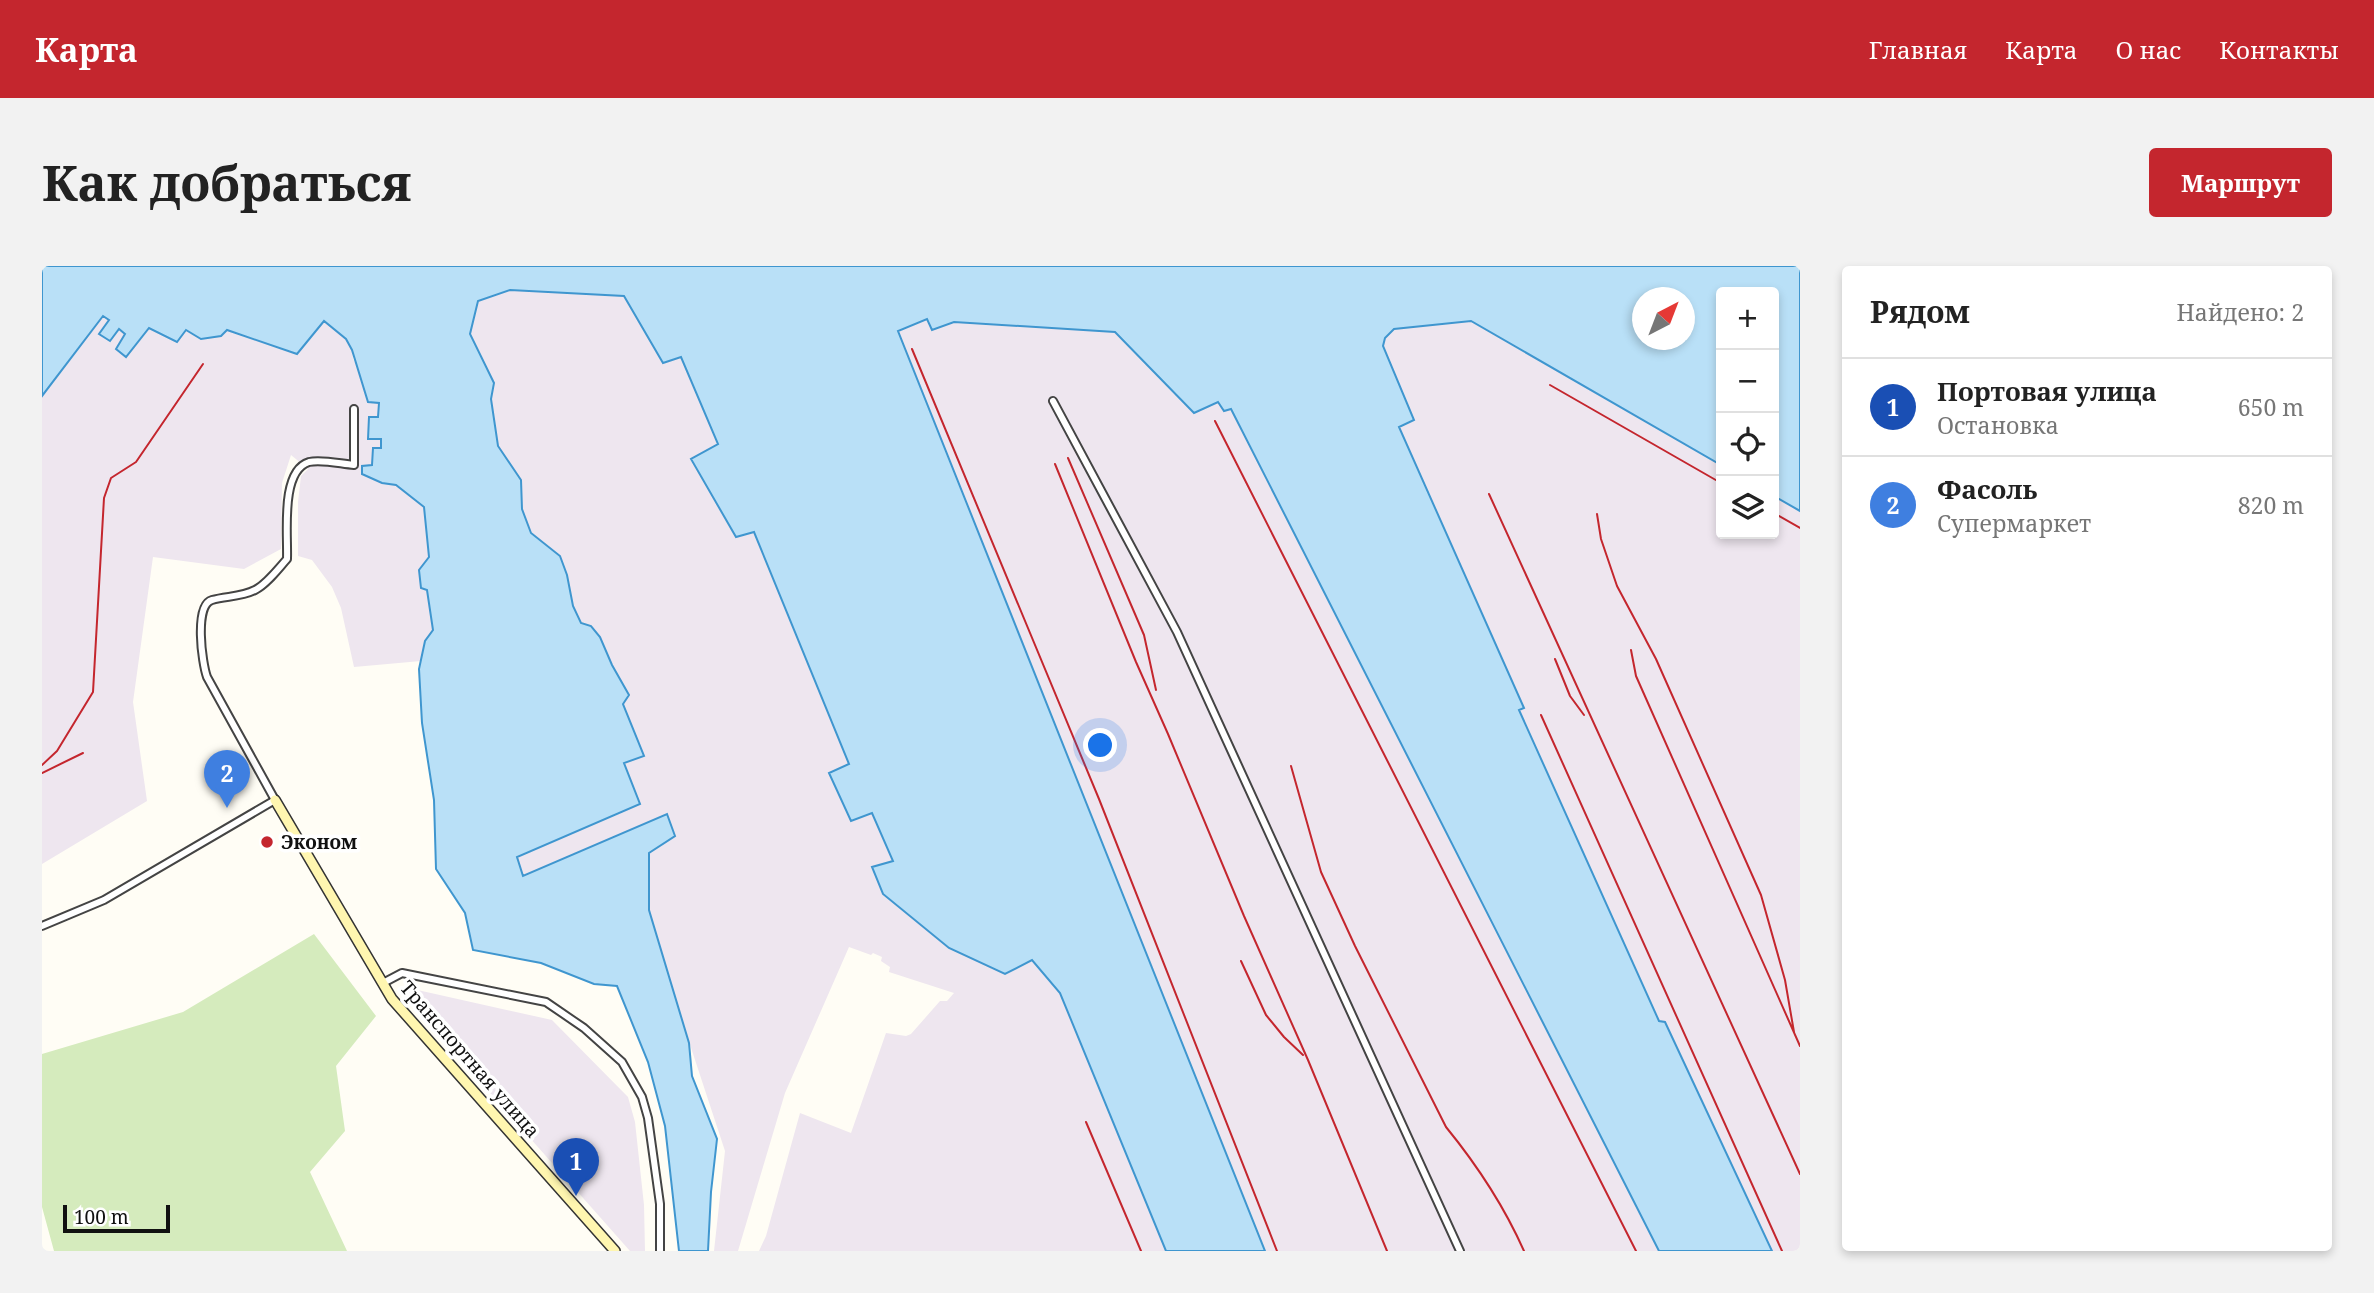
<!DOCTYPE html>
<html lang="ru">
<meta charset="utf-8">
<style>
body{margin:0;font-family:"Noto Serif",serif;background:#f2f2f2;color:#222}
.controls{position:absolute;right:21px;top:21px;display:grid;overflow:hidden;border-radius:7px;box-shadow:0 4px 10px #0003}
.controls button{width:63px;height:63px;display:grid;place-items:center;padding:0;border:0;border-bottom:2px solid #e0e0e0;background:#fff;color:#222;font:35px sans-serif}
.compass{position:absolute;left:1590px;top:21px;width:63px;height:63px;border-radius:50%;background:#fff;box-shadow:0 4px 10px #0003;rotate:42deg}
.scale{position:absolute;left:21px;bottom:18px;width:107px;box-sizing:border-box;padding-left:7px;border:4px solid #111;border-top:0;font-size:19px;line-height:24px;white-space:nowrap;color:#111;-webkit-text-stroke:5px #fff;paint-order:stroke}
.you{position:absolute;left:1059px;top:480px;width:24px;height:24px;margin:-18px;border:5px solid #fff;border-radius:50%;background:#1a73e8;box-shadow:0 0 0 10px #1a73e833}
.badge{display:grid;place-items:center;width:46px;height:46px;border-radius:50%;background:#c4262e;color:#fff;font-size:23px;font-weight:700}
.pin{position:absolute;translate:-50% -58px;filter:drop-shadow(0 2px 4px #0008)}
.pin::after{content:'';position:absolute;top:37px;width:24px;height:21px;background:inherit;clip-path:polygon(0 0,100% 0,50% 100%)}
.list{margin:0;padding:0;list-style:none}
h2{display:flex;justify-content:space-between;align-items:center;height:91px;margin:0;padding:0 28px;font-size:30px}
h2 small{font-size:23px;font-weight:400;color:#767676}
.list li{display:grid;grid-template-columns:46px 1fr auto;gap:21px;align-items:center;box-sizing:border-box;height:98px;padding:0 28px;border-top:2px solid #e0e0e0}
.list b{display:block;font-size:26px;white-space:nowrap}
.list p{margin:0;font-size:23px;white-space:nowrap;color:#767676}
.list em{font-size:23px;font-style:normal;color:#767676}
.icon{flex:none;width:38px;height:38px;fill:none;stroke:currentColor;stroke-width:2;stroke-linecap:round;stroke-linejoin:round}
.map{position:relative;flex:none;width:1758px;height:985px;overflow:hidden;border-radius:7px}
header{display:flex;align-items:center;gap:42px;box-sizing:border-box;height:98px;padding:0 35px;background:#c4262e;color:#fff}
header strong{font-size:33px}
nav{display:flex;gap:38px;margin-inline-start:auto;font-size:24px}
.intro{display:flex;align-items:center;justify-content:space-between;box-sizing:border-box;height:168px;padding:0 42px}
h1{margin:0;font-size:49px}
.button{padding:18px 32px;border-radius:7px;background:#c4262e;color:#fff;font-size:24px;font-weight:700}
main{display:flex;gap:42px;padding:0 42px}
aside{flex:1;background:#fff;border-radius:7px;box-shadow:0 4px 10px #0003}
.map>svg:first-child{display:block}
</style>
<header>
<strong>Карта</strong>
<nav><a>Главная</a><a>Карта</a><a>О нас</a><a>Контакты</a></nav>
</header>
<div class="intro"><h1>Как добраться</h1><a class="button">Маршрут</a></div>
<main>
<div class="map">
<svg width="1758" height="985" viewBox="0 0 1758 985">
<rect width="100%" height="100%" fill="#fffdf5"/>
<path fill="#eee6ef" d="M468 24 582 30 621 97 639 91 676 179 649 193 694 271 712 265 807 498 787 507 830 547 851 595 907 682 963 708 990 694 1018 727 1124 985H717L724 970 758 847 809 867 844 767 864 770 869 768 898 735H905L912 727 847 706 848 701 839 695 840 691 831 687 829 689 807 681 743 827 696 985H672L683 885 632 730 607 644V587L626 549 481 610 475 591 597 538 582 497 602 490 581 438 570 399 558 371 549 360 540 357 531 340 525 309 518 290 489 267 480 243 479 214 456 180 449 133 452 117 428 68 436 35Z
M61 50 84 68 74 83 107 62 135 76 144 64 159 73 179 70 185 64 255 88 282 55 304 73 310 84 311 93 337 136 336 151H327V173H339L340 217 354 219 382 241 387 291 385 324 391 364 383 375 379 395 312 401 299 342 290 321 270 294 256 290V236L259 210 266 203 249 189 240 217 239 283 202 303 111 291 91 436 105 535 0 598V130Z
M885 53 890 64 912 56 1074 66 1151 146 1176 136 1189 143 1617 985H1223L856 65Z
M1428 55 1679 199V268H1732V230L1758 245V985H1730L1623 757 1618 756 1477 444 1482 442 1357 161 1372 154 1341 80 1343 72 1352 63Z
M371 723 510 754 586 831 593 856 602 939 603 985H588L362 730Z"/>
<path fill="#d5ebbd" d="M272 668 334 750 294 800 303 865 268 906 305 985H12L0 941V788L141 746Z"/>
<path fill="#b9e0f7" stroke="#3f96cf" stroke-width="2" fill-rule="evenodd" d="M0 0H1758V245L1732 230V26H1679V199L1429 55 1352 63 1343 72 1341 80 1372 154 1357 161 1482 442 1477 444 1617 755 1623 756 1730 985H1617L1189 143 1182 145 1176 136 1152 147 1073 66 912 56 890 64 885 53 856 65 1223 985H1124L1018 727 990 694 963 708 907 682 841 628 830 601 851 595 830 547 809 555 787 507 807 498 712 266 694 271 649 193 676 178 639 91 621 97 582 30 468 24 436 35 428 68 452 117 449 133 456 180 479 214 480 243 489 267 518 290 525 309 531 340 539 357 549 360 558 371 570 399 587 429 581 438 602 490 582 497 598 538 475 591 481 610 625 548 633 570 607 587V644L647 777 650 810 675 873 669 926 666 985H637L623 860 606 796 575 720 552 718 499 697 431 684 423 647 394 603 392 534 380 457 377 403 383 375 391 364 385 324 379 322 377 304 387 291 382 241 354 219 340 217 320 208V200L330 199 331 182H339V173H326L327 151H336L337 137 326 136 310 84 304 73 282 55 255 88 185 64 179 70 159 73 144 64 135 76 107 62 84 91 74 83 83 68 77 63 68 75 57 68 67 54 61 50 0 130ZM1601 32H1643V74H1601Z"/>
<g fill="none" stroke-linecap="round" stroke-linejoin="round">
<defs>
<path id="street" d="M1011 135 1135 366 1418 985
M0 660 62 634 233 534 165 411C160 397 152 339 170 334 184 330 200 331 213 324 225 318 236 303 245 293 246 268 238 205 267 196 280 193 299 198 312 199V143
M341 717 360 707 504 736 542 762 580 796 600 831 606 852 618 938V985"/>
<path id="secondary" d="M233 534 350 733 573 985"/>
</defs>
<use href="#street" stroke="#444" stroke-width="10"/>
<use href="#secondary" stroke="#333" stroke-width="12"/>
<use href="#street" stroke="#fff" stroke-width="6"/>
<use href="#secondary" stroke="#fff6b0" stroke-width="9"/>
<path stroke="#c4262e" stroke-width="2" d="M870 83 1057 533 1235 985
M1508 119 1679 217
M1173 155 1594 985
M1026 192 1102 369 1114 424
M1013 198 1094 396 1126 468 1202 650 1266 794 1345 985
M1447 228 1758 908
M1732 247 1758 262
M1555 248 1559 273 1575 320 1614 393 1719 629 1743 714 1752 766
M1589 384 1594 410 1758 780
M1513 393 1528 430 1542 449
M1499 449 1740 985
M0 499 15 485 51 426 62 232 69 212 94 196 161 98
M1249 500 1279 606 1313 680 1404 861C1435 899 1462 940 1482 985
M0 507 41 487
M1199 695 1224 749 1242 771 1261 789
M1044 856 1099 985"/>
</g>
<circle fill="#c4262e" stroke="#fff" stroke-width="2.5" cx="225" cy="576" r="7"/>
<g text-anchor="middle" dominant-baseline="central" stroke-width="7" stroke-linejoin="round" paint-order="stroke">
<g font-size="19" font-weight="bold" fill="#111" stroke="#fff" text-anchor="start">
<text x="239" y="576">Эконом</text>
</g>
<g font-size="19" fill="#111" stroke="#fff">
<text transform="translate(428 793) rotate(49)">Транспортная улица</text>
</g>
</g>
</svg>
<div class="controls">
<button>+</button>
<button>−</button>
<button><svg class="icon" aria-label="locate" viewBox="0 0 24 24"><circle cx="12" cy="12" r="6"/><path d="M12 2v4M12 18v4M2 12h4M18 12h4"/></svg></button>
<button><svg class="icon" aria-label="layers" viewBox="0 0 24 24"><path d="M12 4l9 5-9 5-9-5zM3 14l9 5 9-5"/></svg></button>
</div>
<svg class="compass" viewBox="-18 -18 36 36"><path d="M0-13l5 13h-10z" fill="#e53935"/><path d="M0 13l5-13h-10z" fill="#767676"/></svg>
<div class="scale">100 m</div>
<div class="you"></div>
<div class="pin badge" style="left:534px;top:930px;background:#1a4fb4">1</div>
<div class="pin badge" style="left:185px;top:542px;background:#3f7fe0">2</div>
</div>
<aside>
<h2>Рядом<small>Найдено: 2</small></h2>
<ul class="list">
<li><span class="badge" style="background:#1a4fb4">1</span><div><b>Портовая улица</b><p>Остановка</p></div><em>650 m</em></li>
<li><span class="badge" style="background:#3f7fe0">2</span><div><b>Фасоль</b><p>Супермаркет</p></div><em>820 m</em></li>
</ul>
</aside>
</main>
